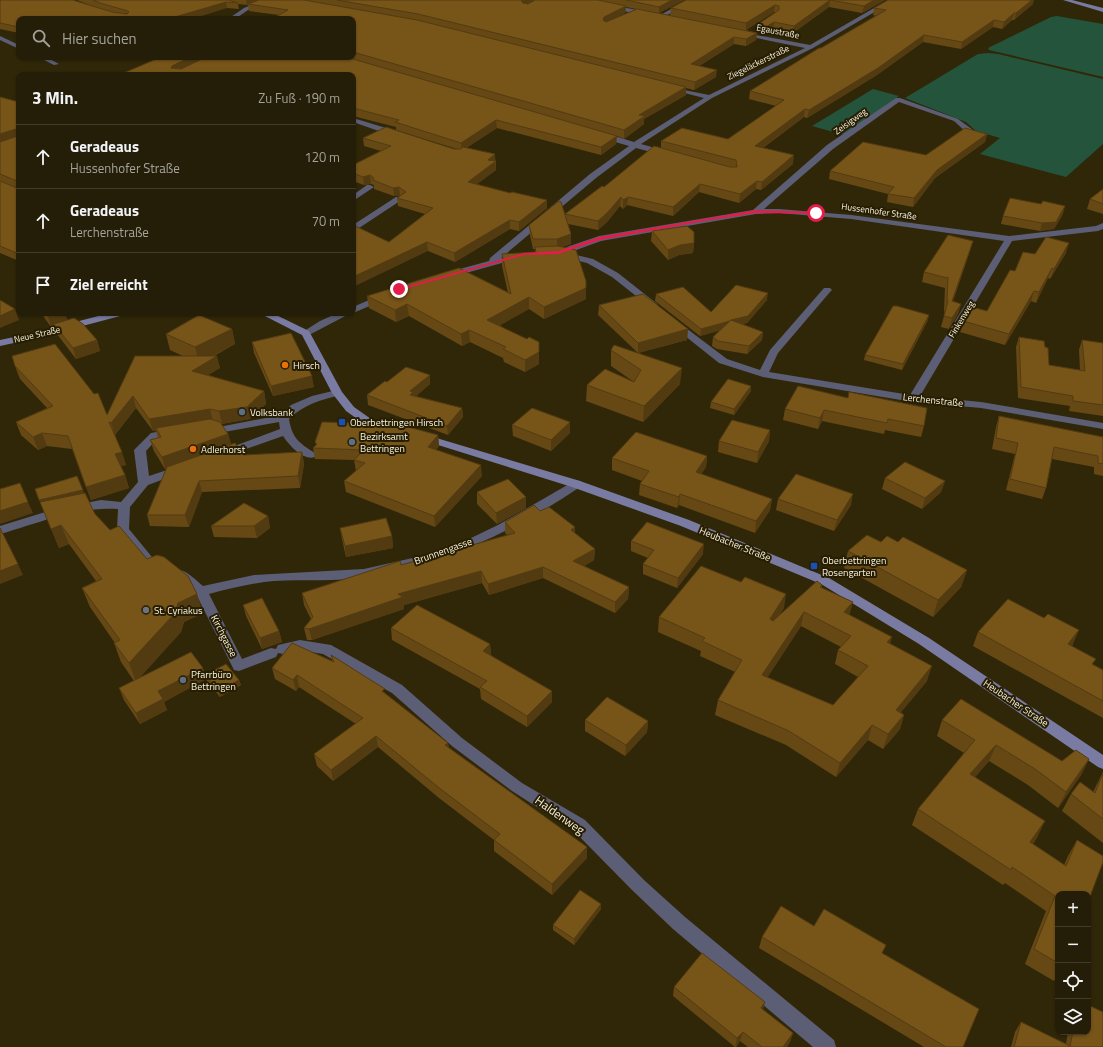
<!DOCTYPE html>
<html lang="de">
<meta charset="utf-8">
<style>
body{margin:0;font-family:"Titillium Web",sans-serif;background:#2c2611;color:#f1f3f6}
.controls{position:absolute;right:12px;bottom:12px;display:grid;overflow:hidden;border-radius:8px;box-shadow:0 1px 3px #0004}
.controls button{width:36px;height:36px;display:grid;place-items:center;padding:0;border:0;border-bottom:1px solid #413b28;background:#241d07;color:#f1f3f6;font:20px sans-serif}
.stop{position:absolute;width:12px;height:12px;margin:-9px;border:3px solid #e11d48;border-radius:50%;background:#fff}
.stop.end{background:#e11d48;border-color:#fff;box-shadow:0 1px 4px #0008}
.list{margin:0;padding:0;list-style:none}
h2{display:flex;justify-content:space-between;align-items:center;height:52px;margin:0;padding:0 16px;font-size:17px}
h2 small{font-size:13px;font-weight:400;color:#a3a29b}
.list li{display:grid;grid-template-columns:26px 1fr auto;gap:12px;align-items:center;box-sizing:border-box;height:64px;padding:0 16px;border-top:1px solid #413b28}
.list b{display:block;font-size:15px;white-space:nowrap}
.list p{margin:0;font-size:13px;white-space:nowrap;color:#a3a29b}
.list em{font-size:13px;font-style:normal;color:#a3a29b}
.icon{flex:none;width:22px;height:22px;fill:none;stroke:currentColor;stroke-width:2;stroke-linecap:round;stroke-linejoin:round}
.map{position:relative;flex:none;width:1103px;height:1047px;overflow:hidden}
.search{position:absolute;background:#241d07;box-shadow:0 1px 3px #0004;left:16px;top:16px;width:340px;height:44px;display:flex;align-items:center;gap:10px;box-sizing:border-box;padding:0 14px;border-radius:8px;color:#a3a29b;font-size:15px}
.panel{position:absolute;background:#241d07;box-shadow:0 1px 3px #0004;left:16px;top:72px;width:340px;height:244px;border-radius:8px}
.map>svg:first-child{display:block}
</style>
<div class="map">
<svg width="1103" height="1047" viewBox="0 0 1103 1047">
<rect width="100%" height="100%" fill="#302709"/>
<path fill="#24543c" d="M1057 16 1103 24V77L989 50 988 48 1051 17Z
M988 53 998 54 1103 79V144L1066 177 980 154 1000 138 976 131 966 122 905 98 978 54Z
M873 89 899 96 844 135 812 126Z"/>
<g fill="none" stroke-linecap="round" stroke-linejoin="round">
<path fill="#5c5e76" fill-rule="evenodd" d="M264 0H272L248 10 235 19H228L244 8Z
M687 0H694L662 18 657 17Z
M888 0H895L813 48 712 98 641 144 669 152V156H666L636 148 596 178 501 258 517 253 521 256 520 258 448 278 444 275 445 273 489 261 490 258 590 174 629 146 598 137V133H604L634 142 704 98 669 89V87L709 95 805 48 742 35 739 33 740 32 810 45Z
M611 5 648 12 651 14 648 16 609 8V6Z
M0 36 19 45V49L0 40Z
M38 57H46L59 64 54 65Z
M896 98H900L958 119 973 130 969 132H966L954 121 899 102 833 149 764 209H779L851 215 1009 236 1096 226 1103 223V229L1098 231 1012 241 920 396 981 402 1103 423V429L981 408 913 402 763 377 719 363 670 324 675 321 678 322 727 359 760 370 770 350 824 288H830L832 290 830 292 778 353 769 372 910 395 1004 241 851 219 779 213 756 214 601 241 568 253 593 259 618 273 656 303 658 305 653 308 650 307 612 277 587 263 555 255 554 253 555 251 599 236 753 210 827 145Z
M353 118 399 132 400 134 399 136H393L353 122Z
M367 185H370L374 187 353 201V195Z
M396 197H399L403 199 353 232V225Z
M383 294 388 297 386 299 353 313V307Z
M338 313H351L309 335 306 336 301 333 320 321Z
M337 390 342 393 341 395C321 400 304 404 289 419 292 438 299 443 315 453L317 455 315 457C303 461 289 445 283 436L226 456H218L216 454 218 452 280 429 279 422 224 432 205 429 204 427 209 424 224 426 281 415 291 405 312 396Z
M173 429 178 432 177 434 158 438 146 451 149 476 179 466 183 468 185 470 183 472 148 485 130 507 129 529 156 562 165 565 167 568 165 571C147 576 129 546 119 533L117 530 118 509C77 506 39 523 0 534V526L55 509 101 500 121 502 138 482 134 450 151 433Z
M576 480 580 481 582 484 580 487C515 531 443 565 365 577 335 582 304 579 274 581 252 583 231 588 209 594L242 659 271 648 276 649 278 653 276 657 239 671 234 670 196 594 172 573 174 570C184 567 195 580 203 586L254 575 364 569 417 557 471 538 498 525Z
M300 640 331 645 402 685 462 738 522 783 585 820 644 880 685 917 834 1040 836 1047H813L673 929 632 890 573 830 512 791 452 746 392 693 323 654 300 650 283 654 278 653 276 649 278 645Z"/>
<path fill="#7a7ba3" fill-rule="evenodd" d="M1063 0H1072L1103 8V12Z
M110 313H126L124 315 37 338 0 346V340L33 333Z
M259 313H272L309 331 342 392 354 407 371 419 394 426 395 428 394 430 390 431 363 423 346 411 332 393 302 335Z
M423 434 580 481 689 520 829 578 929 638 1103 755V769L1098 767 919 644 821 584 681 526 572 487 419 439 418 437Z"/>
</g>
<path fill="#664815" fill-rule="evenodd" d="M0 0 76 1 94 7 77 0H684L659 13 670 15 671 8 686 0H885L862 13 829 7 793 33 773 29 765 34 756 32 757 25 776 12H774L746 30 757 33 756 40 746 46 734 44 699 66 716 77 694 90 686 88V95L644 119V124L624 139 617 136 616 144 601 155 497 128 466 148 496 161V170L477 184 510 193 547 200V208L519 231 510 229 455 262 428 251 389 242 425 214 398 206 397 198 400 196H394L374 189V185L371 184 364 185 353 181V165L381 151 364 146 363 138 457 149 396 130V127L353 116V75L161 57H353V19L279 15 249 11 248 5 238 4 239 9 227 8 19 19V33L0 29ZM626 7 636 9 609 21 625 13Z
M1033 4 1014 20H1012L1002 29 993 27 961 49 923 42 877 75 807 118 804 117 763 148 793 164 761 190 756 189 739 203 699 192 673 216 627 205 623 209 620 206 607 222 598 230 568 224 571 244 562 247 586 299 544 319 529 309 500 325 539 364 525 372 504 362 503 358 470 342 462 346 409 316 396 322 369 308 367 296 508 293 502 266V254L535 252V249H533L530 235 529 225 565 215 604 187 661 148V141L728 139 776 106 749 99 750 91 876 16 873 15 874 8Z
M0 97 19 102V261L0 253Z
M987 134 985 142 935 178 913 207 887 202 888 194 829 179 830 171 926 155Z
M1103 189V214L1087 209 1090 199Z
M1063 214 1054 229 1040 231 1001 224 1003 216Z
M652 231 694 243 693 253 679 255 668 260 651 241Z
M973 241 970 251 953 301 961 304 958 314 949 329 941 327 945 312 944 311 945 287V288L922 282 924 272Z
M1066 253 1050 279 1048 278 1036 303 1031 301 1005 345 960 332 963 321 987 311 1015 271 1035 254Z
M656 294 711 312 767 300 747 323 742 324 763 332 762 340 747 354 717 349 712 346 713 337 721 330 700 336 655 301Z
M599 305 688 329 687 340 638 353 680 384 643 422 586 401 587 385 634 382 611 366V350L638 353 598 315Z
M41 313H65L67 320 97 340 100 351 76 359 57 334 54 326 51 327Z
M928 320 902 370 864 360 865 355Z
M232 329 235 344 214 356 220 368 208 375 264 391 266 404 250 419 221 424 228 434 231 444 243 455 302 452 304 464 300 488 202 492 189 527 150 526 147 515 167 468 165 469 154 451 150 440 158 438 156 431H153L136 408 115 435 126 465 121 466 125 475 129 488 91 500 72 449 47 446 38 450 21 435 16 422 47 408 20 379 15 366 107 415 183 356 170 350 166 334Z
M1019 337 1045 347 1049 365 1080 370 1079 350 1082 340 1103 343V416L1069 411 1070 406 1018 398 1016 347Z
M252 342 314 387 273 396 254 353Z
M387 382 430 384 416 396 462 408 463 417 448 435 368 405 367 395Z
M751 386V391L734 415 710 408 711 402Z
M798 386 924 426 921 437 885 430 884 434 822 421 818 429 783 420 785 409Z
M999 416 1103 437V476L1094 474V467L1052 459 1046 488 1042 499 1006 490 1015 454 992 449 996 427Z
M570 422V433L551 451 513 436 512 425Z
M770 430 769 441 757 463 718 452 719 441Z
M438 435 439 446 436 450 482 476 435 527 346 492 344 481 356 471 354 460 315 459 313 448 316 445 315 442Z
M707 456 706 467 701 474 772 499 770 510 755 533 679 505 677 508 639 495 640 484 642 481 612 470V458Z
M885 478 945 481 941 492 922 509 882 489Z
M35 489 84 493 95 514 110 530 147 559 203 613 184 622 181 632 139 678 203 668 206 679 164 702 167 710 140 724 124 700 119 688 134 681 121 662 114 643H115L90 607 82 588 96 581 69 544 59 548Z
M477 492 526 508 497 524 477 504Z
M778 499 851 505 834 531 776 510Z
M540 511 575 527V533L595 549 594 560 584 566 629 587 628 599 615 613 543 578 489 595 482 583 404 605V609L312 640H307L304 628 311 619 304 605 302 593 507 535 505 533V522Z
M268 516 270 528 257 538 214 537 211 526Z
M340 528 392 536 393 548 346 557 342 539Z
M631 541 703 554 677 588 643 574V564L648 558 631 551Z
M881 542H898L967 570 961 587 933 617 844 568 848 551Z
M822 585V588L850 615 890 644 927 681 901 712 904 715 900 729 883 749 868 740 836 777 786 745 715 715 718 700 735 672 700 656 701 651 658 632 659 617 784 608 780 614ZM801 626 841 647 838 650 835 664 858 677 833 705 767 678Z
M243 605 279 631 282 642 262 649 246 616Z
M391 628 490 644 491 655 552 702 527 727 481 699 480 689 392 640Z
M978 632 1073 644 1072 646 1093 665 1103 670V718L973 646Z
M331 655 385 693 448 743 449 748 587 858 552 895 494 851V840L439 798 378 747 333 781 317 766 314 754 356 724 299 687 296 691 275 679 272 668 332 661Z
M205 675 239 680 241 685 220 697 207 681Z
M585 720 648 721 647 732 625 756 585 731Z
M942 720 1062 761 1089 759 1081 775 1058 808 1028 785 989 761 975 777 1038 836 1033 844 1064 865 1068 856 1077 840 1058 894V976L1054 981 1025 964 1046 911 1005 883 1003 885 912 825 918 809 964 753 937 736Z
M1103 772V843L1062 811 1071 794 1093 792Z
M601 909 574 945 553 930V925Z
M814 926 883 954 963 1047H924L759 948 762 937Z
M674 987 763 1010 793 1033 790 1042 787 1047H748L740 1041 736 1047H735L673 996Z
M1021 1022 1066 1044 1068 1032H1088L1103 1047H1011L1015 1032Z"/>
<path fill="#533b11" d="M246 0H263L248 4V5L247 6Z
M523 0H536L522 8 521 1Z
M672 0H684L659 13V7Z
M830 0 829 7 793 33 794 26Z
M874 0H885L862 13 864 6Z
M1032 0H1034L1033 4 1014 20 1016 13Z
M226 2 227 8 192 19H168Z
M775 5 774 12 746 30V23Z
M626 6 625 13 603 24V20L604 17Z
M1014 13 1012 20 1002 29 1004 22Z
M994 20 993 27 961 49 962 42Z
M774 22 773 29 765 34 766 27Z
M757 33 756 40 746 46V39Z
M924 35 923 42 877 75 807 118 809 110Z
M734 37V44L690 72 691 64Z
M191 57H208L173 74 171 68 172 66Z
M717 70 716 77 694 90 695 82Z
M686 87V95L644 119V124L624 139V130L639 115Z
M805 109 804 117 754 154 755 146Z
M496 120 497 128 462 151 461 143Z
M16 129 18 137 0 143V134Z
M987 134 985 142 935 178 913 207 914 198 937 170Z
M617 136 616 144 601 155V147Z
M495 154 496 170 469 190 468 182 488 160Z
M794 155 793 164 761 190 762 182Z
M370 175 371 184 364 185 363 177Z
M757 181 756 189 739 203 740 194Z
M700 184 699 192 673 216V207Z
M399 187 400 196H394L393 188Z
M621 197 620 206 607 222 598 230V221Z
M628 197 627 205 623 209V200Z
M547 200V208L519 231V222Z
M1065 206 1063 214 1054 229 1040 231 1042 223Z
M510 220V229L455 262 454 253Z
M571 234V244L557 249V239Z
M973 241 970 251 949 312 952 301Z
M427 242 428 251 353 287V277Z
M694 243 693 253 679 255 668 260V250L680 245Z
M1069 243 1066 253 1050 279 1054 269Z
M1052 268 1048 278 1036 303 1039 292Z
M586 288V299L544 319V307Z
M1034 291 1031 301 1005 345 1009 334Z
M768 293 767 300 747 323 700 336 701 329Z
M529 297V309L488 332 487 320Z
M407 304 409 316 396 322 395 310Z
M961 304 958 314 949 329 952 318Z
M15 309 19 320 0 328V316Z
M60 313H65L68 322 54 324V326L51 327 48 316Z
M929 315 928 320 902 370 903 364Z
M232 329 235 344 199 363 195 347Z
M688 329 687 340 638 353V343Z
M469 330 470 342 462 346 461 334Z
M763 332 762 340 747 354 749 346Z
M97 340 100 351 76 359 73 348Z
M539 342V364L525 372V360Z
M217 356 220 368 195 383 192 371Z
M682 368 680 384 643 422 644 406Z
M430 375V384L414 398 410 395V391Z
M312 376 314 387 273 396 271 386Z
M751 386V391L734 415V409Z
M264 391 266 404 250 419 222 424 219 411Z
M133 396 136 408 115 435 111 423Z
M462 408 463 417 448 435 447 426Z
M210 409 213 422 156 428V431H153L149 419Z
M824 410 822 421 818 429 820 418Z
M570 422V433L551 451V440Z
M770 430 769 441 757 463 758 452Z
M42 433 47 446 38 450 33 437Z
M228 434 231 445 165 469 162 457Z
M438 435 439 446 429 458 428 447Z
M122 452 126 465 119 467 115 454Z
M302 452 304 464 300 488 298 476Z
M707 456 706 467 695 484 696 472Z
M481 465 482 476 435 527 434 516Z
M125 475 129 488 91 500 86 487Z
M199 481 202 492 189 527 185 515Z
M945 481 941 492 922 509 925 498Z
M83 490 87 501 44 511 39 500Z
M680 494 679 505 677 508 679 497Z
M853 494 851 505 834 531 837 520Z
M526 497V508L497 524 496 513Z
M772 499 770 510 755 533 756 521Z
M28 502 33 513 0 524V511Z
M268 516 270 528 257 538 254 526Z
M61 525 69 544 59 548 51 529Z
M575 527 574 539 571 530Z
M392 536 393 548 346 557 345 546Z
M704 544 703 554 677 588 678 578Z
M595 549 594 560 573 573V561Z
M18 564 23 575 0 584V571Z
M543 567V578L489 595 488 584Z
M967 570 961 587 933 617 938 600Z
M481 571 482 583 404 605V609L312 640 309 629 398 594Z
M629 587 628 599 615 613V602Z
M197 594 203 613 184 622 181 632 136 682 129 663 178 603Z
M786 594 784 608 767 633 770 619Z
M853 602 849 617 844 612Z
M804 612 801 626 759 690 762 675Z
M1079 630 1073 644 1062 658 1068 644Z
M279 631 282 642 262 649 260 638Z
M892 637 888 652 887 642Z
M490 644 491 656 483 651Z
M932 666 927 681 891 724 896 710Z
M203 668 206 679 164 702 167 710 140 724 136 713 158 691Z
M297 675 299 687 296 691 293 680Z
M239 680 241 685 220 697 219 691Z
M552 691V702L527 727V716Z
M904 715 900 729 883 749 888 734Z
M648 721 647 732 625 756 626 745Z
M872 725 868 740 836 777 840 763Z
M376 736 378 747 333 781 331 770Z
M448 743 449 754 445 745Z
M996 745 989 761 964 790 970 774Z
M1089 759 1081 775 1058 808 1066 792Z
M1045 821 1038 836 1023 858 1030 842Z
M587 847V858L552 895V884Z
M601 904V909L574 945V939Z
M765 1002 763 1011 761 1008Z
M743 1032 740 1041 735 1047 737 1038Z
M793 1033 790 1042 787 1047H783Z"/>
<path fill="#775418" stroke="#533b11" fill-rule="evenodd" d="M0 0H73L76 1 112 12 127 14 129 12 128 11 100 3 93 0H229L238 3 226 2 168 19H19V27L0 23Z
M259 0H304L417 20 686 87 639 115 645 116 624 130 353 52V19H272L288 10 248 4Z
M337 0H523L521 1 523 3 528 4 535 0H598L626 6 604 17 603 20 606 22 637 9 757 33 746 39 734 37 691 64 717 70 695 82 418 14Z
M626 0H672L659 7Z
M686 0H874L864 6 830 0 794 26 774 22 766 27 757 25 779 10V6L775 5 746 23 671 8Z
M888 0H1032L1016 13H1014L1004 22 994 20 962 42 924 35 878 68 809 110 805 109 755 146 794 155 762 182 757 181 740 194 700 184 673 207 628 197 623 200 621 197 607 213 598 221 565 214 602 186 604 187 654 146 730 167H737L736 160 661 141 682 128 728 139 784 100 750 91 819 48H821L886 10 874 8Z
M161 57H191L172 66 171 68 181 69 206 57H346L617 136 601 147 496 120 461 143 395 122 399 120 353 108V75H119Z
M0 97 19 102V254L0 246V181L17 188V181L0 174V142L18 136V130L16 129 0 134Z
M386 127 454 149H461L463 147 495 154 488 160 496 161 468 182 510 193 512 192 547 200 519 222 510 220 454 253 427 242 353 277V225L389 242 433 208 397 198 406 192 399 187 393 188 373 180 374 178 370 175 363 177 353 173V165L391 146 363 138Z
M965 128 987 134 937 170 914 198 888 194 894 187 830 171 863 142 926 155Z
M1103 189V204L1090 199Z
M1010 198 1041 204 1043 201 1065 206 1056 222 1042 223 1003 216Z
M559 201 561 202 571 234 557 239H533L529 225Z
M687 226 694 232V243L680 245 668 250 652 231Z
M948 235 973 241 952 301 961 304 952 318 944 316 948 301H947L948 277 947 278 924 272Z
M1046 237 1069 243 1054 269 1052 268 1039 292 1034 291 1009 334 963 321 972 307 987 311 1010 270 1015 271 1023 252 1035 254Z
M558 246 576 250 586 281V288L544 307 529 297 487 320 527 339 529 337 539 342V352L525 360 503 349 506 347 469 330 461 334 407 304 395 310 367 296 459 268 511 294 502 254 536 252 535 247Z
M736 285 768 293 748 316 731 320 730 321 701 329 656 294 683 287 711 312Z
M643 294 688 329 638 343 599 305Z
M0 300 15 309 0 316Z
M893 306H897L929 315 903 364 865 355Z
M45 313H60L48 316Z
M199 315 232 329 195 347 166 334Z
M74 318 83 324 97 340 73 348 54 324Z
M731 320 763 332 749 346 718 341 713 337Z
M291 333 312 376 271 386 252 342Z
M1019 337 1044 341 1045 347 1048 348 1049 365 1085 371 1082 340 1103 343V405L1073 401V396L1021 387Z
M55 344 94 394 98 393 107 415 135 356H217L192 371 264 391 247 407 219 411 210 409 149 419 133 396 111 423 109 422 122 452 115 454 125 475 86 487 68 436 42 433 33 437 16 422 53 406 15 366 12 356Z
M614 345 682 368 644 406 587 385 605 369 634 382 641 370 611 350Z
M406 367 430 375 410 391 413 392 410 395 462 408 447 426 367 395 385 381 387 382Z
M728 379 751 386 734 409 711 402Z
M798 386 848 398 849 392 927 408 924 426 888 419 887 423 824 410 820 418 785 409Z
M532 408 570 422 551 440 512 425Z
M999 416 1103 437V464L1098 463V456L1054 447 1046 488 1010 479 1018 443 996 438Z
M210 419 220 422 228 434 162 457 150 440 161 437 156 428Z
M732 420 770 430 758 452 719 441Z
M322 422 397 424 438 435 428 447 481 465 434 516 344 481 365 463 354 460 364 450 313 448 317 444 315 442Z
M636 432 707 456 696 472 772 499 756 521 680 494 679 497 640 484 649 471 612 458Z
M235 443 243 455 302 452 298 476 199 481 185 515H147L167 467Z
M905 462 945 481 925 498 885 478Z
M796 474 853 494 837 520 778 499Z
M77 476 83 490 39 500 35 489Z
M508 479 526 497 496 513 477 492Z
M20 483 28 502 0 511V489Z
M85 493 95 514 110 530 119 526 147 559 157 555 164 557 188 576 197 594 178 603 175 613 129 663 114 643 120 640 82 588 102 579 61 525 51 529 40 502Z
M244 503 268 516 254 526H211Z
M534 505 540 511 549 507 575 527 571 530 595 549 573 561 629 587 615 602 543 567 488 584 481 571 398 594 403 597 309 629 304 628 313 617 302 593 400 561 401 565 515 533 505 522Z
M386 518 392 536 345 546 340 528Z
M647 522 704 544 678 578 643 564 654 550 631 541Z
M0 528 18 564 0 571Z
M867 535 881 542 887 536 898 542 903 537 967 570 938 600 848 551Z
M701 566 741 582 745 577 786 594 770 619 773 621 817 581 822 585 820 587 853 602 844 612 892 637 887 642 932 666 896 710 904 715 888 734 872 725 840 763 789 731 718 700 742 660 702 641 705 638 659 617ZM804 612 851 636 838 650 868 666 833 705 762 675Z
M262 598 279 631 260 638 243 605Z
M1008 599 1044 618 1048 614 1079 630 1068 644 1096 659 1092 664 1103 670V701L978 632Z
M417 605 490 644 483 651 552 691 527 716 480 687 487 681 391 628Z
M292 643 334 662 331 655 385 689 382 691 448 743 445 745 587 847 552 884 494 840 500 834 438 787 376 736 331 770 314 754 363 718 297 675 293 680 272 668Z
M191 652 203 668 158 691 163 699 136 713 119 688Z
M226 664 239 680 219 691 205 675Z
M607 697 648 721 626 745 585 720Z
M961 699 1062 761 1076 750 1089 759 1066 792 1035 769 996 745 970 774 1045 821 1030 842 1066 866 1077 840 1103 856V862L1088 902V894H1058V963L1034 949 1055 896 1012 867 1011 870 918 809 975 740 942 720Z
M1103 773V819L1071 794 1080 782 1095 793Z
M580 890 601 904 574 939 553 925Z
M781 906 814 926 824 909 886 945 882 953 979 1009 963 1047H946L762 937Z
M702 953 765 1002 761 1008 793 1033 783 1047H762L743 1032 737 1038 674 987Z
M1088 1005 1103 1012V1047H1014L1021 1022 1070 1046 1073 1032H1088Z"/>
<path fill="#e11d48" d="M756 210 816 212 818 213 816 214 756 213 705 221 600 240 558 254 524 255 401 290 397 289 524 253 558 251 599 237Z"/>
<g fill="#e8710a" stroke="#271e01" stroke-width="1.5">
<circle cx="285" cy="365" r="4"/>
<circle cx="193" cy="449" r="4"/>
</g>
<g fill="#5c6f8a" stroke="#271e01" stroke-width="1.5">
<circle cx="242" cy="412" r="4"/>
<circle cx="352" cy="442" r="4"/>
<circle cx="183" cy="680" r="4"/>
</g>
<g fill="#1a4fb4" stroke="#271e01" stroke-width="1.5">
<rect x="338" y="418" width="8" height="8" rx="2"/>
<rect x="810" y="562" width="8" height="8" rx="2"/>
</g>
<circle fill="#6b7280" stroke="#271e01" stroke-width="1.5" cx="146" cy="610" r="4"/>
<g text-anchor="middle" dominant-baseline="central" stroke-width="4" stroke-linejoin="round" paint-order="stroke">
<g font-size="9" fill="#f8f3e2" stroke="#271e01">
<text transform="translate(778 31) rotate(11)">Egaustraße</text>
<text transform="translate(758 62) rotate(-26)">Ziegeläckerstraße</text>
<text transform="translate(850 121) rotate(-36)">Zeisigweg</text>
<text transform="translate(879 211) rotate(8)">Hussenhofer Straße</text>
<text transform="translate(961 319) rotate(-59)">Finkenweg</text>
<text transform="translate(37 334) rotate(-13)">Neue Straße</text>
</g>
<g font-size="10" fill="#f8f3e2" stroke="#271e01" text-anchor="start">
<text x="293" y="365">Hirsch</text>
<text x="250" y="412">Volksbank</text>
<text x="350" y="422">Oberbettringen Hirsch</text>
<text x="360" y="436">Bezirksamt<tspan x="360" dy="12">Bettringen</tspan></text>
<text x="201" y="449">Adlerhorst</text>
<text x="822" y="560">Oberbettringen<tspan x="822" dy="12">Rosengarten</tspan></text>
<text x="154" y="610">St. Cyriakus</text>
<text x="191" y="674">Pfarrbüro<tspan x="191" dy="12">Bettringen</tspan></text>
</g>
<g font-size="10" fill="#f8f3e2" stroke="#271e01">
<text transform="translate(933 400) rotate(6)">Lerchenstraße</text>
<text transform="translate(735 544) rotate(22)">Heubacher Straße</text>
<text transform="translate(443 551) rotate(-20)">Brunnengasse</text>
<text transform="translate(224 636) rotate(63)">Kirchgasse</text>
<text transform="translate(1016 703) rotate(34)">Heubacher Straße</text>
</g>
<g font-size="12" fill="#f8f3e2" stroke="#271e01">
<text transform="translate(560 815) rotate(35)">Haldenweg</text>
</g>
</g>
</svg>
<div class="controls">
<button>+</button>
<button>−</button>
<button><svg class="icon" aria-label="locate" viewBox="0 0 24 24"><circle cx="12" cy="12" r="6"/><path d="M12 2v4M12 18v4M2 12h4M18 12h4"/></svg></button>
<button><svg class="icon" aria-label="layers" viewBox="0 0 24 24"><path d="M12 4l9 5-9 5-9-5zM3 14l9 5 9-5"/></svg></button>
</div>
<div class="stop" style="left:816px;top:213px"></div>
<div class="stop end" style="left:399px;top:289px"></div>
<div class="search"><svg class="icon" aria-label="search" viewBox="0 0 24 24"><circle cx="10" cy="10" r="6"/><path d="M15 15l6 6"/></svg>Hier suchen</div>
<section class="panel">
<h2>3 Min.<small>Zu Fuß · 190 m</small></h2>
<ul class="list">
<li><svg class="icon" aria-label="ahead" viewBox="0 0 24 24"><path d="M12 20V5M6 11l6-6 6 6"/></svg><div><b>Geradeaus</b><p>Hussenhofer Straße</p></div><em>120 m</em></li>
<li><svg class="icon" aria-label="ahead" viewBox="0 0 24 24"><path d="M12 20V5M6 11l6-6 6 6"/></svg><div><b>Geradeaus</b><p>Lerchenstraße</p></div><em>70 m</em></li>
<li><svg class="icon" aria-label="arrive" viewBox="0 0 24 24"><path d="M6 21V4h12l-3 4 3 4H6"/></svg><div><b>Ziel erreicht</b></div></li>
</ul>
</section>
</div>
